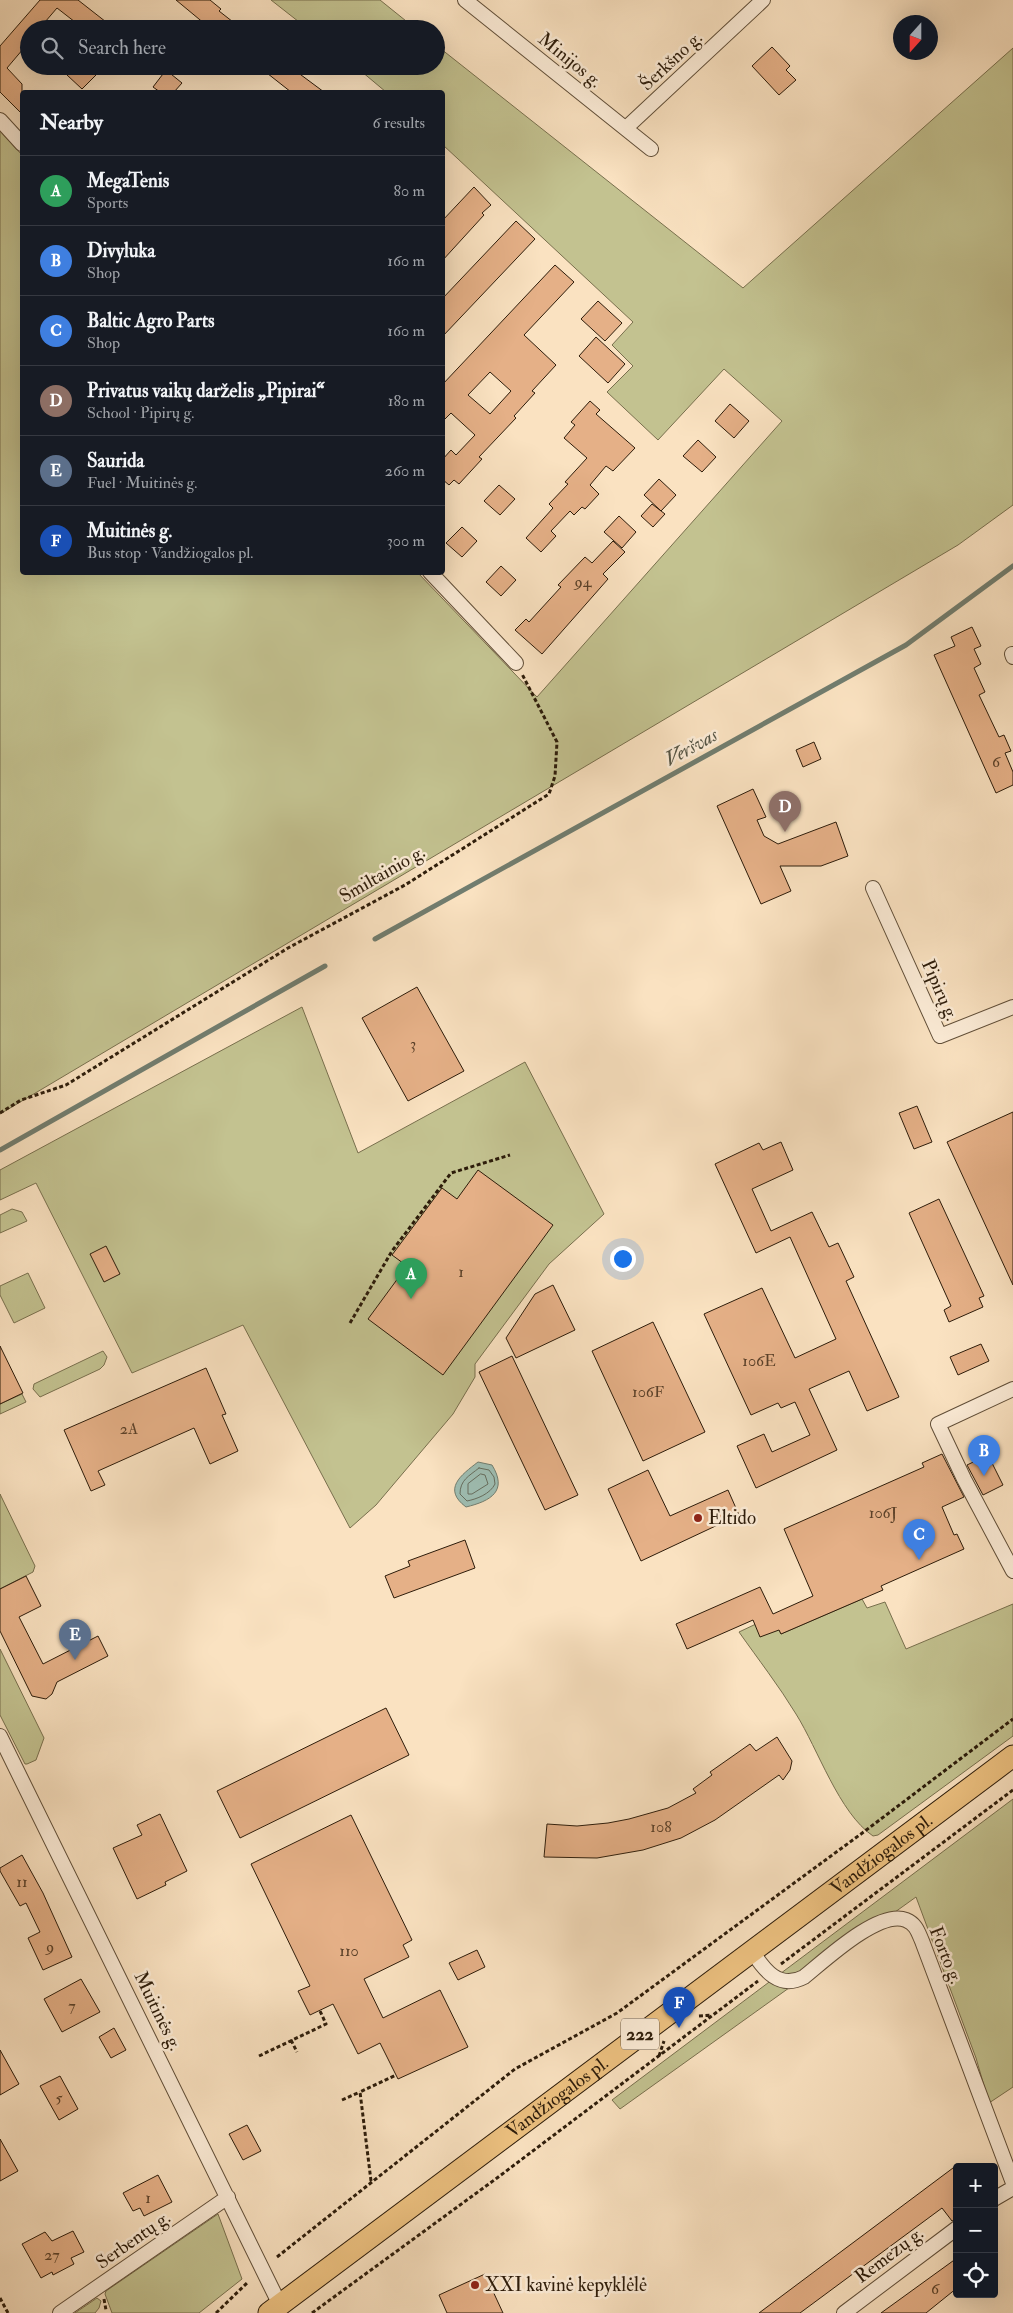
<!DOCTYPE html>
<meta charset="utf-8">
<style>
body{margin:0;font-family:"IM FELL Double Pica",serif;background:#242831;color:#f1f3f6}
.controls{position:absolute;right:15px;bottom:15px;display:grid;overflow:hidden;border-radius:5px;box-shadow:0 5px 20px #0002}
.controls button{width:45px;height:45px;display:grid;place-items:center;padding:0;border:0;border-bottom:1px solid #363941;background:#171b24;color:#f1f3f6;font:25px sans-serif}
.compass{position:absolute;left:893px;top:15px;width:45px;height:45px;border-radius:50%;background:#171b24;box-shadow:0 5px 20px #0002;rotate:201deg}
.you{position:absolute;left:622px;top:1258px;width:18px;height:18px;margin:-12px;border:4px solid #fff;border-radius:50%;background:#1a73e8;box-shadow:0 0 0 8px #1a73e833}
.badge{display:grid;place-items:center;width:32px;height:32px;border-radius:50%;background:#c59692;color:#fff;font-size:16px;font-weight:700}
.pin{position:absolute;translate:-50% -41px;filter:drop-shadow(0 1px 2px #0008)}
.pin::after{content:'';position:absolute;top:26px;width:18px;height:15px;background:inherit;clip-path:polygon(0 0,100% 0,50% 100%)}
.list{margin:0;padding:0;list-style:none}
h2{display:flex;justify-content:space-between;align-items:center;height:65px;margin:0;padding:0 20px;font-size:21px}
h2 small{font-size:16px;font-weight:400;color:#9ea1a6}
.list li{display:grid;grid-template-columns:32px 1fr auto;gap:15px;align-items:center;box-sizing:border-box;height:70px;padding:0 20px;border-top:1px solid #363941}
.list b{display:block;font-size:19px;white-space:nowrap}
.list p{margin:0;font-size:16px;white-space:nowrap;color:#9ea1a6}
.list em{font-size:16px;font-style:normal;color:#9ea1a6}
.icon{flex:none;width:28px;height:28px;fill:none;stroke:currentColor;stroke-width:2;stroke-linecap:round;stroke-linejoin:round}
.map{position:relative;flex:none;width:1013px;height:2313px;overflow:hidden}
.search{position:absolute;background:#171b24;box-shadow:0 5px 20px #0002;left:20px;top:20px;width:425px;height:55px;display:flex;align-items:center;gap:12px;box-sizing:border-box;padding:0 18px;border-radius:28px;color:#9ea1a6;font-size:19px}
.panel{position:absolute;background:#171b24;box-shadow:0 5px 20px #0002;left:20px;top:90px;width:425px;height:485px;border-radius:5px}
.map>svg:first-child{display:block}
</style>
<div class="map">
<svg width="1013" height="2313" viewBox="0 0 1013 2313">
<rect width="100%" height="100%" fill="#fae2c1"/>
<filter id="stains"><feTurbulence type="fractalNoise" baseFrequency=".004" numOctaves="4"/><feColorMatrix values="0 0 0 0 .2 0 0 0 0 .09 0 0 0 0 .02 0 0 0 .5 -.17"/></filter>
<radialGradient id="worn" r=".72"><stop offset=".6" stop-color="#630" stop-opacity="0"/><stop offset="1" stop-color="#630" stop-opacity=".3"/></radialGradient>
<path fill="#c3c290" stroke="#786f4d" d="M271 0H380L416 29H308Z
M436 45 743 288 1013 48V505L958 545 0 1114V131L22 155V572L418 573 537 697 782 421 724 369 658 440 607 392 633 366 612 345 633 322 443 145 442 92H386L355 66H436Z
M302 1007 358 1153 525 1062 604 1214 549 1264 475 1364V1377L453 1414 376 1505 350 1528 243 1325 132 1373 36 1183 0 1200V1170Z
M12 1209 22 1212 27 1221 0 1233V1215Z
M28 1273 45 1308 14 1323 0 1295V1286Z
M103 1351 107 1357 104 1365 100 1369 40 1397 33 1389 34 1384Z
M22 1394 26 1402 0 1414V1404Z
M0 1494 35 1566 33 1572 0 1589Z
M862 1599 867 1608 885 1602 906 1649 1013 1604V1736L878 1835 873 1836C839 1813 818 1749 796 1714 779 1686 758 1659 739 1632L773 1616 781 1634Z
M0 1649 44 1738 36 1760 27 1764H25L0 1715Z
M1013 1799V2087L989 2103 976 2058 916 1897 620 2109 612 2100Z
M218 2214 242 2279 199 2313H112L105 2294 106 2291Z
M97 2298 101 2301 99 2308 95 2313H75Z"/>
<path fill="#9ebeb3" stroke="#717d6f" d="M478 1462 492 1465C508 1491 491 1501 466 1507 442 1489 461 1475 478 1462Z"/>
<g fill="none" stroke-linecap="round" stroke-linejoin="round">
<path stroke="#666d5e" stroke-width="1" d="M479 1468 489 1470 494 1477 495 1484C490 1494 477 1499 467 1501L460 1494C460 1480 469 1476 479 1468Z
M481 1474 485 1475 488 1484 472 1494H468V1484Z"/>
<path stroke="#717d6f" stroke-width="5" d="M375 939 906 645 1013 566
M0 1150 325 966"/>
</g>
<path fill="#e5b087" stroke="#2d1c0a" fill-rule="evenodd" d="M40 0H78L115 29H84L57 8 39 29H29V42L7 68 22 84V114L0 92V46Z
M176 0H210L221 9 219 11 242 29H211Z
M772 47 790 66 786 70 796 80 779 95 752 66Z
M75 66H90L97 74 82 89 67 75Z
M258 66H289L324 92H291Z
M166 70 182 83 174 92H160L153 87Z
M474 187 491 205 482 213 484 215 442 261V221Z
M516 221 535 239 442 337V299Z
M555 265 574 282 524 335 556 365 532 391 535 393 514 416 516 418 479 457 482 459 459 484 454 480 449 485 442 479V460L451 450 456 455 475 435 451 413 442 422V385ZM490 372 511 391 490 414 468 395Z
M598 301 622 323 605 341 581 319Z
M596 337 625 364 608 383 579 356Z
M590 401 600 410 596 414 635 448 613 471 606 466 590 485 599 494 585 509 582 507 574 515 570 511 551 531 556 536 541 552 526 538 553 508 549 504 568 484 565 482 587 458 564 438 575 425 571 422Z
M730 404 749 421 734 438 715 421Z
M698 440 716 457 702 472 683 456Z
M659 479 676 495 661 511 644 495Z
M499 485 515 499 500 515 484 501Z
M652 504 665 514 653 527 641 516Z
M619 516 636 532 622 548 604 532Z
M462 527 477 541 462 557 446 543Z
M613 541 625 552 603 574 608 579 542 654 515 630 526 619 529 622 561 587 558 585 585 557 592 563Z
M501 566 516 580 501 596 486 582Z
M972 627 981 646 974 649 981 664 974 668 985 692 979 695 999 737 1004 735 1011 751 1005 753 1013 772V785L996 793 934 655 955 646 951 637Z
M814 742 821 759 803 767 796 750Z
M753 789 766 817 757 820 764 836 778 844 836 822 848 856 821 866H780L791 891 761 904 717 806Z
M417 987 464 1071 408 1101 362 1018Z
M917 1106 932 1142 914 1149 899 1113Z
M1013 1112V1285L947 1142Z
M781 1142 793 1170 752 1189 771 1231 812 1212 829 1247 838 1243 854 1277 846 1281 899 1397 867 1411 849 1371 809 1389 837 1450 756 1488 737 1446 764 1434 772 1452 810 1435 795 1402 781 1408 778 1403 751 1415 704 1314 762 1288 795 1358 836 1339 790 1237 756 1253 715 1164 759 1143 763 1150Z
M478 1170 553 1225 443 1375 368 1319 407 1266 392 1255 442 1188 457 1199Z
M939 1199 984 1296 979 1298 983 1307 949 1322 944 1310 951 1306 909 1213Z
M106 1246 120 1274 104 1282 90 1254Z
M553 1285 575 1330 516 1358 506 1338 535 1294Z
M653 1322 705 1432 643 1461 592 1351Z
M981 1344 989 1361 958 1375 950 1357Z
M0 1346 23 1393 0 1404Z
M512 1356 578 1495 545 1510 479 1372Z
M206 1368 226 1414 222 1415 238 1451 210 1464 194 1428 98 1471 105 1485 91 1491 64 1430Z
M942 1454 964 1497 942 1507 954 1535 957 1534 964 1549 881 1586 883 1590 781 1634 779 1630 760 1637 753 1620 687 1649 676 1624 760 1587 773 1614 813 1596 784 1529 924 1467 922 1463Z
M988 1455 1003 1485 983 1495 967 1465Z
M648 1470 670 1516 728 1490 739 1515 641 1561 608 1489Z
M465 1540 475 1568 394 1598 385 1576 410 1566 408 1561Z
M26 1576 41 1606 19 1617 43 1664 98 1636 108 1656 57 1682 52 1694 46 1699 32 1696 0 1631V1589Z
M386 1708 409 1755 240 1838 217 1791Z
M777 1737 792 1761 790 1770 783 1780 779 1775 715 1820 681 1838 643 1850 597 1858 544 1857 547 1824 577 1826 608 1823 629 1819 668 1808 696 1793 693 1789 712 1775 710 1772 750 1744 756 1751Z
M160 1814 187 1871 165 1882 166 1885 137 1899 113 1848 142 1835 137 1825Z
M351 1815 412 1940 403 1945 409 1957 364 1979 383 2018 440 1990 468 2047 398 2079 380 2043 358 2054 333 2004 310 2015 298 1991 310 1986 251 1864Z
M22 1855 43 1893 72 1957 43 1970 28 1938 40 1932 26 1903 20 1906 0 1871V1868Z
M477 1950 485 1967 458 1980 449 1963Z
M81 1979 100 2012 62 2032 44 1999Z
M114 2028 126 2050 111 2058 99 2037Z
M0 2050 19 2084 0 2095Z
M60 2076 78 2109 59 2120 40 2086Z
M247 2125 261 2151 243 2160 229 2134Z
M0 2139 18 2171 0 2181Z
M957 2165V2219L952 2221 942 2208 800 2313H759Z
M158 2175 172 2202 144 2216 140 2208 133 2211 123 2193Z
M73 2231 84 2252 71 2258 74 2264 53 2275 52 2272 41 2278 22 2244 45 2232 52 2241Z
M957 2258V2288L926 2313H881Z
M485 2274 503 2313H447L439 2295Z"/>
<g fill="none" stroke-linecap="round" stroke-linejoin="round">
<defs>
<path id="minor" d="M465 0 651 149
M0 120 22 144
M626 128 763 0
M430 572 516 663
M1012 654 1013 657
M873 888 940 1036 1013 1007
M1013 1389 938 1424 964 1479 1013 1571
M0 1736 280 2305
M752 1951C764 1970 779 1990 804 1977 824 1961 879 1909 906 1920 916 1924 918 1932 922 1941L1013 2183
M994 2199 1013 2188
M60 2313 228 2197
M844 2313 957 2228"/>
<g id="primary">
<path id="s1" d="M269 2313 1013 1756"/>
</g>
</defs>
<use href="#minor" stroke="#604e38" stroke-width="16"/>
<use href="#primary" stroke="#2d1c0a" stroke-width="23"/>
<path stroke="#2d1c0a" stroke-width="3" stroke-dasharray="4 2.5" stroke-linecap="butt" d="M0 1113 21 1100 66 1085 288 948 405 885 549 794 555 776 557 742 522 674
M350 1323 392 1251 451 1173 510 1155
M781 1964 1013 1790
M699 2016 712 2015
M291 2040 297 2052
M259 2056 326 2024 320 2011
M659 2056 664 2041
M342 2100 360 2092
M371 2181 360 2092 396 2075
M277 2257 515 2069 617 2013 865 1831 1013 1719
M0 2298 8 2313
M104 2299 106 2310
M216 2313 247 2283
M312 2313 497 2178 758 1981"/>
<use href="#minor" stroke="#fcecd7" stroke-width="14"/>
<use href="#primary" stroke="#edc180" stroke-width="21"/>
</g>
<g fill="#8f2418" stroke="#fcecd7" stroke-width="2">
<circle cx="698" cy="1518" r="5"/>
<circle cx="475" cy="2285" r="5"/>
</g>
<g text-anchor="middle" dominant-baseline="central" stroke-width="5" stroke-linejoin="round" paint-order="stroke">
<g font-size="16" fill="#5b4129">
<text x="583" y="582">94</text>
<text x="996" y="762">6</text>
<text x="413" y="1044">3</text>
<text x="461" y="1272">1</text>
<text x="759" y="1361">106E</text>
<text x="648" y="1392">106F</text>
<text x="129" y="1429">2A</text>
<text x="883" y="1513">106J</text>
<text x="661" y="1827">108</text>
<text x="22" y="1882">11</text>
<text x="50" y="1947">9</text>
<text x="349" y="1951">110</text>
<text x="72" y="2006">7</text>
<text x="59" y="2098">5</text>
<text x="148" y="2198">1</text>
<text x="52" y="2255">27</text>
<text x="935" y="2289">6</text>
</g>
<rect fill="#fcecd7" stroke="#6b5a48" stroke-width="1" x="621" y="2018.5" width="38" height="31" rx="4"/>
<g font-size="18" font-weight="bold" fill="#2d1c0a">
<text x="640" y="2034">222</text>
</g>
<g font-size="19" fill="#2d1c0a" stroke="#fcecd7">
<text transform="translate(570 60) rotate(39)">Minijos g.</text>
<text transform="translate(671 61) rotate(-43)">Šerkšno g.</text>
<text transform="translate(382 874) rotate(-30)">Smiltainio g.</text>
<text transform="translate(940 990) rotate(66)">Pipirų g.</text>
<text stroke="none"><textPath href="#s1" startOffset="765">Vandžiogalos pl.</textPath></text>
<text transform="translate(946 1955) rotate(68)">Forto g.</text>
<text transform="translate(158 2011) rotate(64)">Muitinės g.</text>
<text stroke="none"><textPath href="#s1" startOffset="360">Vandžiogalos pl.</textPath></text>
<text transform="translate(133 2240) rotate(-35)">Serbentų g.</text>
<text transform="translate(889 2255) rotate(-37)">Remezų g.</text>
</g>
<g font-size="19" fill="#2d1c0a" stroke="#fcecd7" text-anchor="start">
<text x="708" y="1518">Eltido</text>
<text x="485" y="2285">XXI kavinė kepyklėlė</text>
</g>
<g font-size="20" font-style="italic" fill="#555545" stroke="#fcecd7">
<text transform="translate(691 747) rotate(-29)">Veršvas</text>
</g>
</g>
<rect width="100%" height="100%" filter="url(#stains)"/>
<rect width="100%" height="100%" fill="url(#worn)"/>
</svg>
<div class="controls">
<button>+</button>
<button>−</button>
<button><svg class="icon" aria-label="locate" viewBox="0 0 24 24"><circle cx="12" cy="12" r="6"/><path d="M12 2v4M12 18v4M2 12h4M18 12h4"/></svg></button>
</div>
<svg class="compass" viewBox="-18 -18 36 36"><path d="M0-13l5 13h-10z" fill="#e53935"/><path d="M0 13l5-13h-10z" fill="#9ea1a6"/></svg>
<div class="you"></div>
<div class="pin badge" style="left:411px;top:1299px;background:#2e9e5b">A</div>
<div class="pin badge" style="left:984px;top:1476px;background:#3f7fe0">B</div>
<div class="pin badge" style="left:919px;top:1560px;background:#3f7fe0">C</div>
<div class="pin badge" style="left:785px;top:832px;background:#8d6e63">D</div>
<div class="pin badge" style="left:75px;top:1660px;background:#5c6f8a">E</div>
<div class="pin badge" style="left:679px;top:2028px;background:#1a4fb4">F</div>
<div class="search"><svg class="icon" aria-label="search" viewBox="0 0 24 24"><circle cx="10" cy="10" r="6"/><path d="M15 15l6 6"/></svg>Search here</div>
<section class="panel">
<h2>Nearby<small>6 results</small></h2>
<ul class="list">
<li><span class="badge" style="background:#2e9e5b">A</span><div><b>MegaTenis</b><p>Sports</p></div><em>80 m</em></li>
<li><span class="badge" style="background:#3f7fe0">B</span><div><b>Divyluka</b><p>Shop</p></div><em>160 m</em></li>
<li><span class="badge" style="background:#3f7fe0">C</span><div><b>Baltic Agro Parts</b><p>Shop</p></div><em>160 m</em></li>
<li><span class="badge" style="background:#8d6e63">D</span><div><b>Privatus vaikų darželis „Pipirai“</b><p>School · Pipirų g.</p></div><em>180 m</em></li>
<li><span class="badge" style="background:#5c6f8a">E</span><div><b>Saurida</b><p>Fuel · Muitinės g.</p></div><em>260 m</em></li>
<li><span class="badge" style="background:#1a4fb4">F</span><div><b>Muitinės g.</b><p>Bus stop · Vandžiogalos pl.</p></div><em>300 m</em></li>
</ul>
</section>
</div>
